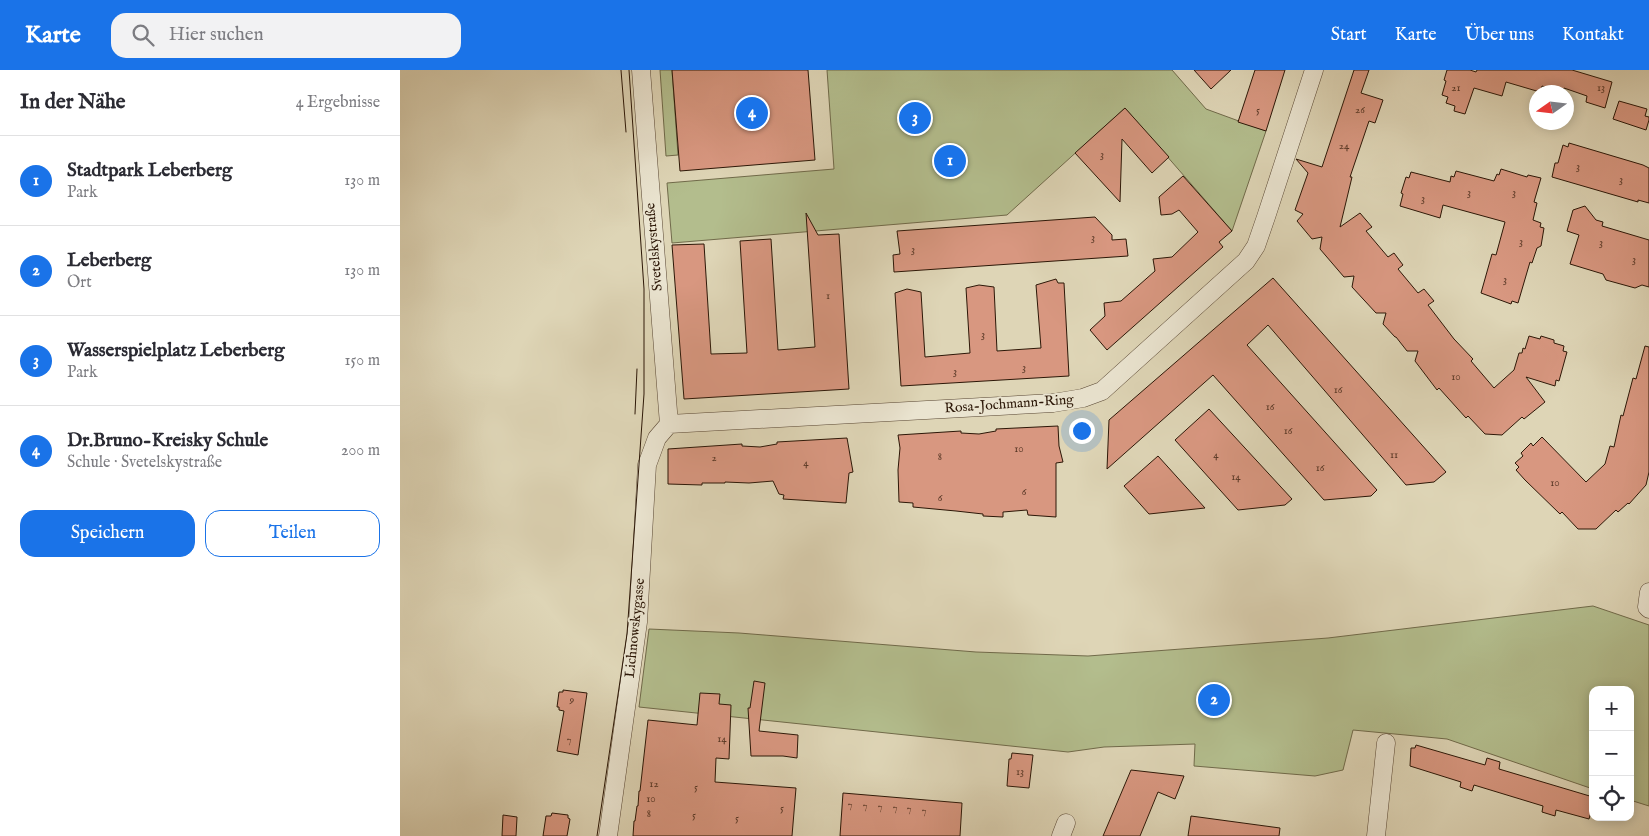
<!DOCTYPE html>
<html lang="de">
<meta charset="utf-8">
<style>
body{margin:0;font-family:"IM FELL English",serif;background:#f2f2f3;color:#2b2b33}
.controls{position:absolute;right:15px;bottom:15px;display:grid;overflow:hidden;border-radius:10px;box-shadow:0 2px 12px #0003}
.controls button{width:45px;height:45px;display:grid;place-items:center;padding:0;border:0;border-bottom:1px solid #e1e1e2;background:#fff;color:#2b2b33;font:25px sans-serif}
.compass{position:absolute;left:1129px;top:15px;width:45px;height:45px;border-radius:50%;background:#fff;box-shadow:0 2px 12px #0003;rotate:256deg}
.you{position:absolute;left:681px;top:360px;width:18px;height:18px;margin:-12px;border:4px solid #fff;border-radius:50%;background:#1a73e8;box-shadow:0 0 0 8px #1a73e833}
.badge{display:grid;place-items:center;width:32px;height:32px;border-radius:50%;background:#1a73e8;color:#fff;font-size:16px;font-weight:700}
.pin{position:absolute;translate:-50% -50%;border:2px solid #fff;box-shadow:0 1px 5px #0006}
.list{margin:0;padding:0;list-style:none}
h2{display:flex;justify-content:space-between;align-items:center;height:65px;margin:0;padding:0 20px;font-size:21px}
h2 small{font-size:16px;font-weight:400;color:#7c7c81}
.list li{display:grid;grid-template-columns:32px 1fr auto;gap:15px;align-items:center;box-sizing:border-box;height:90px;padding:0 20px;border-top:1px solid #e1e1e2}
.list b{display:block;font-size:19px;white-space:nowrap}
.list p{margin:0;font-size:16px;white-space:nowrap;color:#7c7c81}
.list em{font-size:16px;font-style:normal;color:#7c7c81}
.actions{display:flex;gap:10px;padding:15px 20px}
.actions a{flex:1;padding:11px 0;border:1px solid #1a73e8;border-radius:15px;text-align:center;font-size:18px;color:#1a73e8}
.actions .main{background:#1a73e8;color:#fff}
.icon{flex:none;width:28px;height:28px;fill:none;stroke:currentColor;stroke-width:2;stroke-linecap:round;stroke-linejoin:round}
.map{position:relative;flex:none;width:1249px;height:766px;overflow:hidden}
header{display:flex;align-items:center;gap:30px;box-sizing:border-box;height:70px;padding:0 25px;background:#1a73e8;color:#fff}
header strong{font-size:24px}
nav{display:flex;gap:28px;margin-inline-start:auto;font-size:18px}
.search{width:350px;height:45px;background:#f2f2f3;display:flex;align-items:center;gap:12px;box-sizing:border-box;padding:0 18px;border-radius:15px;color:#7c7c81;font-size:19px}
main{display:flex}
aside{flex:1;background:#fff}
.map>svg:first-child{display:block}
</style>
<header>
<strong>Karte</strong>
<div class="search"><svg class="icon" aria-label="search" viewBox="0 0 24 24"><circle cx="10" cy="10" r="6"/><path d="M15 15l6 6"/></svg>Hier suchen</div>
<nav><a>Start</a><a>Karte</a><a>Über uns</a><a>Kontakt</a></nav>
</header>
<main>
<aside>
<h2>In der Nähe<small>4 Ergebnisse</small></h2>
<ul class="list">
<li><span class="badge">1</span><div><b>Stadtpark Leberberg</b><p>Park</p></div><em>130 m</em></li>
<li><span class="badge">2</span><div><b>Leberberg</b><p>Ort</p></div><em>130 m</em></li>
<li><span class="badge">3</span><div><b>Wasserspielplatz Leberberg</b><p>Park</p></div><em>150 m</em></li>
<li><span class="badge">4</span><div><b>Dr.Bruno-Kreisky Schule</b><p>Schule · Svetelskystraße</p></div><em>200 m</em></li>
</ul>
<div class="actions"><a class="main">Speichern</a><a>Teilen</a></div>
</aside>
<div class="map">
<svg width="1249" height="766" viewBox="0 0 1249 766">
<rect width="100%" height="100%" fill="#ded5b6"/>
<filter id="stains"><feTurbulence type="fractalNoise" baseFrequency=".004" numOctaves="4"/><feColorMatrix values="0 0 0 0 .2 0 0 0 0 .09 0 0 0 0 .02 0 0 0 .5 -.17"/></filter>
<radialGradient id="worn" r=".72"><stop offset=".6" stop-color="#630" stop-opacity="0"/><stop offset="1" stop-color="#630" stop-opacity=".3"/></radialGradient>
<path fill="#b3bd8d" stroke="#706a4a" d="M260 0H272L278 85 266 86Z
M427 0H772L806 39 866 61 832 161 725 38 607 145 272 173 267 113 434 99Z
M1193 536 1249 555V736L1230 730V620H1193V719L1047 669 953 660 943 700 915 706 794 696 795 674 704 677 668 682 239 637 249 559 339 563 576 582 688 586 928 568Z"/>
<path fill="#d89780" stroke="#2c1707" d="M272 0H408L415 90 280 101Z
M794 0H831L811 19Z
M855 0H885L866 61 838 52Z
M954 0H969L961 23 983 30 975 53 969 51 950 107H952L940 157 960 143 972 157 966 161 988 187 994 183 1003 195 998 199 1018 223 1024 219 1034 231 1028 235 1054 269 1073 289 1071 291 1094 318 1114 300 1119 283H1122L1123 278 1125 279 1129 266 1140 269 1141 266 1154 270V273L1164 276 1163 281 1167 282 1159 311 1156 310 1155 316 1126 307 1145 332 1124 349 1122 347 1102 365 1085 364 1068 346 1066 348 1039 318 1037 320 1015 291 1018 281H1007L996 267H995L983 254 986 243H976L952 217 954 206 944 207 920 179 922 167 912 169 897 151 903 144 895 140 908 103 896 89 922 97Z
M1047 0H1070L1076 2 1077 0H1172L1212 12 1205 38 1186 32 1187 26 1164 18 1162 22 1142 16 1140 22 1106 12 1102 26 1074 18 1065 44 1054 41 1055 36 1046 33 1048 27 1042 25 1046 11 1044 10Z
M1219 31 1247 39 1245 46 1249 47V50L1246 60 1213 49Z
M725 38 769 87 752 103 722 69 720 132 675 83Z
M1169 73 1243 95 1249 98V133L1238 130V132L1152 107 1155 93H1158L1163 75 1168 77Z
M1101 99 1127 107 1128 105 1141 108 1134 132 1137 133 1133 150 1141 153 1140 157 1144 158 1141 176 1137 178 1132 193 1130 192 1118 233 1112 231 1111 234 1081 223 1092 184 1096 185 1105 152 1043 135 1040 148 1000 136 1003 124 1001 123 1006 107 1009 108 1011 102 1050 112 1051 106 1054 107 1056 101 1094 111 1097 104 1099 105Z
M783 106 832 161 819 172 823 177 707 280 690 260 705 246 704 233 721 231 755 201 753 189 772 187 798 162 779 140 772 144 761 145 759 127Z
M1185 136 1196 150 1203 152 1202 156 1249 170V217L1242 215 1235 218 1206 210 1203 204 1170 194 1179 165 1167 161 1173 140Z
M406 143 418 165 439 164 449 319 284 329 272 175 304 174 311 284 347 283 340 171 371 169 378 280 415 277Z
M695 147 712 165V170L726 169 728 186 494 202 493 185 500 184 497 161Z
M873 208 1046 402 1034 412 1006 415 868 255 847 275 977 420 971 426 924 430 813 305 707 399 709 350Z
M656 209 658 213H664L669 306 501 316 495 223 507 219 521 222 525 287 570 283 566 218 579 215 594 217 597 281 641 278 636 215Z
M1245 276 1249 277V402L1246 415 1229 434 1228 433 1218 442 1216 440 1196 459H1178L1162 442 1160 444 1125 410 1116 400 1119 397 1115 393 1123 386 1121 383 1131 373 1133 376 1142 367 1186 412 1205 394 1210 376 1214 377 1221 345 1223 346 1233 308 1236 309Z
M809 339 892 429 885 435 838 440 775 370Z
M658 356 659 376 663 392 656 393V447L628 445 627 440 603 442V447L583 446V444L556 441 513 437V433L499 432 498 400 500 378 498 365 561 361V363L579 364 596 361V359Z
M447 368 453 402 449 403 446 433 383 429 384 425 379 424 373 411 349 413 325 412V413H302V415L268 414V379L342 374V376L360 377 377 374V372Z
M758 386 805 438 749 444 724 416Z
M354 611 365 613 359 661 398 665 397 688 383 686H351L348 638H350Z
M163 620 187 623 178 685 157 681 164 641 159 640V637H157L159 622H163Z
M300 623 320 624 319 634 331 635 329 689 316 688 315 712 396 718 392 766H233L234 751H235L237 736H238L239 721H240L248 650 297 655Z
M1016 675 1085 695 1087 688 1100 692 1099 699 1193 727V734L1189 749 1156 740 1155 746 1142 742 1143 736 1074 715 1072 721 1060 717 1061 712 1010 696 1011 678H1015Z
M612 683 633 685 629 718 607 716 609 689H611Z
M731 700 784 706 775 729 758 722 740 766H703Z
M443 723 562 733 560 766H440Z
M152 743 168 745V748L170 749 167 766H143L146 746H151Z
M103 745 117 747 116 766H102Z
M791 746 880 758 879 766H788Z"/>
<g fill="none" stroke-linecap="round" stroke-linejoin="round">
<defs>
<path id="minor" d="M241 0 269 354
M269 354 653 333 683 328 702 321 846 191 856 176 866 147 914 0
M1249 522 1247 537 1249 539
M208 766 238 552 247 395 257 368 269 354
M661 766 666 753
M976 766 986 673"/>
</defs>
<use href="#minor" stroke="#584633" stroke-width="19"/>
<use href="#minor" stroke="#eae4d0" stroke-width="18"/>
<path stroke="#2c1707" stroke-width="1" d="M221 0 226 62
M235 344 237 299
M197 766 227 564 244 324V219L229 0"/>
</g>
<g text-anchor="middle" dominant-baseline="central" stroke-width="4" stroke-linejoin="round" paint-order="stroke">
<g font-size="11" fill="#573725">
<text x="1056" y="18">21</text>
<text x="1201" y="18">13</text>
<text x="858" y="40">5</text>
<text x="960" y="40">26</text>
<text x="944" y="76">24</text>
<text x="702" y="85">3</text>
<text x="1178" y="97">3</text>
<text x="1221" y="110">3</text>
<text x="1069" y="123">3</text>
<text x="1114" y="123">3</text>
<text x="1023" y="129">3</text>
<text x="693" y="168">3</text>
<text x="1121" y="172">3</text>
<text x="1201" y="173">3</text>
<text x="513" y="180">3</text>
<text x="1234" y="190">3</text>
<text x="1105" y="210">3</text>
<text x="428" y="226">1</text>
<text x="583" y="265">3</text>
<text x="624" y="298">3</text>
<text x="555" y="302">3</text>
<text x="1056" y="307">10</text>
<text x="938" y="320">16</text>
<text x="870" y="337">16</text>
<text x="888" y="361">16</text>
<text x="619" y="379">10</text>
<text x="816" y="385">4</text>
<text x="994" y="385">11</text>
<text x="540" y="387">8</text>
<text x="314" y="388">2</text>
<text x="406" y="393">4</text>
<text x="920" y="398">16</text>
<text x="836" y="407">14</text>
<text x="1155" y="413">10</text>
<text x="624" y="422">6</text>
<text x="540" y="428">6</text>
<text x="172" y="630">9</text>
<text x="322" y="669">14</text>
<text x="169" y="670">7</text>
<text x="620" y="702">13</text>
<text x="254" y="714">12</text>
<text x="296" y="717">5</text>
<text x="251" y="729">10</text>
<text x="450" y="735">7</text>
<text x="465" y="736">7</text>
<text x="480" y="737">7</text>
<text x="382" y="738">5</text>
<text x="495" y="738">7</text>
<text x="509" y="739">7</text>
<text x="524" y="741">7</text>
<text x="249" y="744">8</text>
<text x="294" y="745">5</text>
<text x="337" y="748">5</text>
</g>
<g font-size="14" fill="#2c1707" stroke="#eae4d0">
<text transform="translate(254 177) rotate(-95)">Svetelskystraße</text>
<text transform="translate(609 334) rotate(-4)">Rosa-Jochmann-Ring</text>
<text transform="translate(235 558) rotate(-84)">Lichnowskygasse</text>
</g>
</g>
<rect width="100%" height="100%" filter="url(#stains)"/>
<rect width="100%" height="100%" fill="url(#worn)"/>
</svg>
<div class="controls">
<button>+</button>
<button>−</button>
<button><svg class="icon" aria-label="locate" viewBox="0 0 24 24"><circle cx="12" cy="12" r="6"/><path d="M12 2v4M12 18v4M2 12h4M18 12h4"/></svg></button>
</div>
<svg class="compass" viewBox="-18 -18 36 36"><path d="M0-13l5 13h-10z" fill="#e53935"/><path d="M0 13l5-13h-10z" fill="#7c7c81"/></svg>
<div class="you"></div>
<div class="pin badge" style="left:550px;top:91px">1</div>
<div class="pin badge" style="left:814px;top:630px">2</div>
<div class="pin badge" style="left:515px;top:48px">3</div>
<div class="pin badge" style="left:352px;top:43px">4</div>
</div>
</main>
